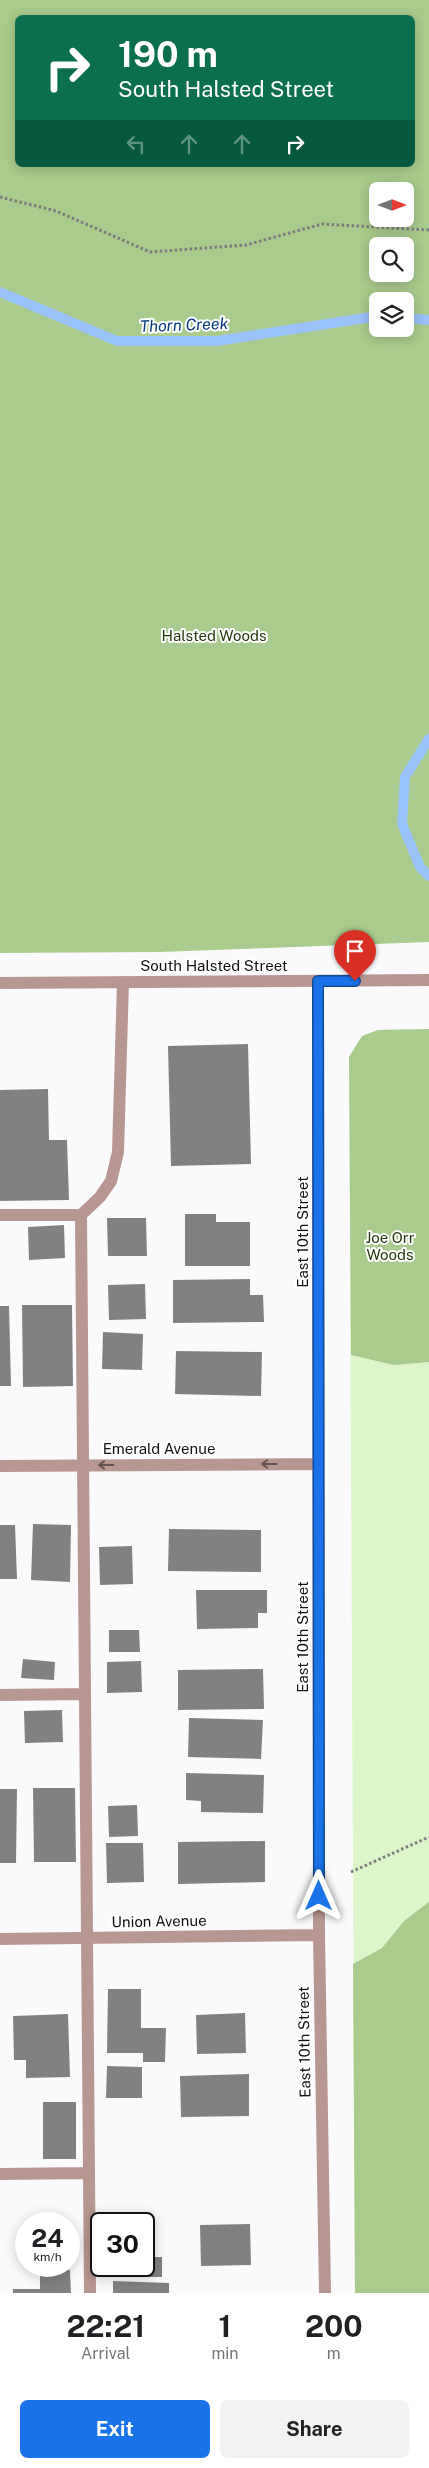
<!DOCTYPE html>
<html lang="en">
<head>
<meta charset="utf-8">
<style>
	:root { --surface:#fff; --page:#f2f2f2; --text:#202124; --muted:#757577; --accent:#1a73e8 }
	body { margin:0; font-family:"Public Sans",sans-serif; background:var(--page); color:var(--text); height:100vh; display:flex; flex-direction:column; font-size:19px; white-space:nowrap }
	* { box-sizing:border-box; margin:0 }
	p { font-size:16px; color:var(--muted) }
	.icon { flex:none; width:28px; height:28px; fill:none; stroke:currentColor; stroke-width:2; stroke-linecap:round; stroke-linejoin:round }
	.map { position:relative; height:2293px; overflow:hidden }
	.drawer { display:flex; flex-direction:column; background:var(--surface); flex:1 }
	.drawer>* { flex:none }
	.guide { position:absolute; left:15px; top:15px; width:400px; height:152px; border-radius:8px; box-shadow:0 2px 12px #0003; background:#0b6e4f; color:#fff; overflow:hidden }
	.needle { width:32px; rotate:90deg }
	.buttons { position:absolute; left:369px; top:182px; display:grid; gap:10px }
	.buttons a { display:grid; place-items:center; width:45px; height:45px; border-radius:8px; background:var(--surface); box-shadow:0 2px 12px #0003; font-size:25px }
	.speed { position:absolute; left:15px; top:2212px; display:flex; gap:10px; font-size:25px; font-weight:700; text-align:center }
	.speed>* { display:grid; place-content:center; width:65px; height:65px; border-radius:50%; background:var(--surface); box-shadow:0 2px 12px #0003; line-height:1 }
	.speed small { font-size:12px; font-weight:400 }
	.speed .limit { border:2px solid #111; border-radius:8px; background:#fff; color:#111 }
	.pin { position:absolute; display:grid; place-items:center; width:42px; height:42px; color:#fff; margin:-51px -21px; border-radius:50% 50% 50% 0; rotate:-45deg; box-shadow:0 0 5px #0007 }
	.pin .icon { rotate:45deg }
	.me { position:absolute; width:55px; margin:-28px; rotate:0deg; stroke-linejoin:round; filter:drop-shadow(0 0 4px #0008) }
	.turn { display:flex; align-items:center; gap:18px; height:105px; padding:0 20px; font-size:22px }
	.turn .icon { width:65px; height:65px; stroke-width:2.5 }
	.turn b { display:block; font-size:35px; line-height:42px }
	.lanes { display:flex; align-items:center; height:48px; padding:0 20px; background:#0003; justify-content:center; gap:25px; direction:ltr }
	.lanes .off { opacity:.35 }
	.eta { display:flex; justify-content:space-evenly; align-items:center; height:85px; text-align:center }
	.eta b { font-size:30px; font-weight:700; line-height:35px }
	.button { display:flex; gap:10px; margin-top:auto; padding:10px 20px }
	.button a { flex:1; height:58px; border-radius:8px; background:var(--accent); color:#fff; font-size:20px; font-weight:700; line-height:58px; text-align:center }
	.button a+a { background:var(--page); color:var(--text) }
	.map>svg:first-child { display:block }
</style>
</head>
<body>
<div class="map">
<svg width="429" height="2293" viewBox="0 0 429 2293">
	<rect width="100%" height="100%" fill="#fafafc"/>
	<path fill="#ddf6c9" d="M429,1029V2293H355L349,1057L362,1036L378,1030Z"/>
	<path fill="#a9cb8d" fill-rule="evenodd" d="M0,0H429V942L159,952L0,953ZM18,18H412V165H18ZM378,191H405V219H378ZM378,246H405V274H378ZM378,301H405V329H378Z
		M429,1029V1362L394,1365L351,1355L349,1057L362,1036L378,1030Z
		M429,1902V2293H355L353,1964L382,1948L404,1921Z"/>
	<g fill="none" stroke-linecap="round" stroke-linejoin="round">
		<path stroke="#99c1fa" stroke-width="10" d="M0,292L117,341H217L378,316
			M405,318L429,320
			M429,739L405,777L402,824L420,867L429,876"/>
	</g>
	<path fill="#828182" d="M248,1044L251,1164L171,1166L168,1046Z
		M48,1089L49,1140H67L69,1200L0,1201V1090Z
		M185,1214H216V1222H250V1266H185Z
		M107,1218H146L147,1256H108Z
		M64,1225L65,1258L29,1260L28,1227Z
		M250,1279V1295H263L264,1322L173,1323V1280Z
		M145,1284L146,1319L109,1320L108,1285Z
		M22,1305H72L73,1386L23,1387Z
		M0,1306H9L11,1386H0Z
		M103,1332L143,1334L142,1370L102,1369Z
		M176,1351L262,1352L261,1396L175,1394Z
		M33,1524L71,1525L70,1582L31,1580Z
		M0,1525H15L17,1579H0Z
		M169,1529L261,1530V1572L168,1571Z
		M132,1546L133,1584L100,1585L99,1547Z
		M196,1590H267V1613H258V1628L197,1629Z
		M109,1630H139L140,1652H109Z
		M23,1659L55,1662L54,1680L21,1678Z
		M141,1661L142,1692L107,1693V1662Z
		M263,1669L264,1709L178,1710V1670Z
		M62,1710L63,1742L25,1743L24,1711Z
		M189,1718L263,1720L261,1759L188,1757Z
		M186,1773L264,1775L263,1813L201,1812V1801L186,1800Z
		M33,1788H75L76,1862H34Z
		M0,1789H17L16,1863H0Z
		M137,1805L138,1836L109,1837L108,1806Z
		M265,1841V1882L178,1884V1842Z
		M106,1843H143L144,1882L107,1883Z
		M108,1989H141V2028H166L165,2062H143V2053H107Z
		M245,2013L246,2053L197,2054L196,2015Z
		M68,2014L70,2077L26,2078V2060H14L13,2016Z
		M107,2066L142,2067V2098H106Z
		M249,2074V2116L181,2117L180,2076Z
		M43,2102H76V2159H43Z
		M250,2224L251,2265L201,2266L200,2225Z
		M144,2257H162V2277H127V2266H144Z
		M70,2270L71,2293H13V2289H40V2271Z
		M113,2281L169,2283V2293H113Z"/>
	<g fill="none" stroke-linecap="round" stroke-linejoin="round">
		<path stroke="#7c7c7d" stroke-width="3" stroke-dasharray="2.5 2.5" stroke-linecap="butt" d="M0,197L56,211L150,252L246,245L322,224L429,230
			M351,1872L429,1837"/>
		<path stroke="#b89691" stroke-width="12" d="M0,1215H81
			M0,1695L85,1694
			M0,2174L89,2173
			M90,2293L81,1215L100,1197L111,1181L118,1152L123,982"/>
		<path stroke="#b89691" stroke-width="12" d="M318,981L319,1935L325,2293
			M0,1466L318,1464
			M0,1939L319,1935"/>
		<path stroke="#b89691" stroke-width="12" d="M0,983L429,980"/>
	</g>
	<defs><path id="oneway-shaft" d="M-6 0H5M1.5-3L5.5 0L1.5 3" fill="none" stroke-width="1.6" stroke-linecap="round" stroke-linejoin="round" transform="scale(1.25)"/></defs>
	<g stroke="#645451">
		<use href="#oneway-shaft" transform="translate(269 1464) rotate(180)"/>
		<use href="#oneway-shaft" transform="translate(106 1465) rotate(180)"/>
	</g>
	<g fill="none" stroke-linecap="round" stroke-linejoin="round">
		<defs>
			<path id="route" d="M319,1896L318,981H355"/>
		</defs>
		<use href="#route" stroke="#114b97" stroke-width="12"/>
		<use href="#route" stroke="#1a73e8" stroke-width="9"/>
	</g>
	<g text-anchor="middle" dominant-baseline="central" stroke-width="4" stroke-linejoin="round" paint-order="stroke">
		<g font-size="15" fill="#24390d" stroke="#fff">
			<text x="214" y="635">Halsted Woods</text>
			<text x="390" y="1237">Joe Orr<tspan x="390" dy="17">Woods</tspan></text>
		</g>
		<g font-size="15" fill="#111" stroke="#fff">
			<text x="214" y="965">South Halsted Street</text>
			<text transform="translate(302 1232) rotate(-90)">East 10th Street</text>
			<text x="159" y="1448">Emerald Avenue</text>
			<text transform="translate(302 1637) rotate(-90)">East 10th Street</text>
			<text transform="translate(159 1921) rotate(-1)">Union Avenue</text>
			<text transform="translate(304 2042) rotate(-91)">East 10th Street</text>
		</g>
		<g font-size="16" font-style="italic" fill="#063a7b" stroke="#fff">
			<text transform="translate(184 325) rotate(-2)">Thorn Creek</text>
		</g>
	</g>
</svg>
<div class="buttons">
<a><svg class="needle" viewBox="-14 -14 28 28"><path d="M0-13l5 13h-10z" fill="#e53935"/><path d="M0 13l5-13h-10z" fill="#757577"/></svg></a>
<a><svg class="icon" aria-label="search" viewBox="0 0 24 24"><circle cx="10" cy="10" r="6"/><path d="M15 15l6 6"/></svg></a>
<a><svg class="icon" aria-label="layers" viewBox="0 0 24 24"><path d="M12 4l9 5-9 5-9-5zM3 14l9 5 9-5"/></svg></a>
</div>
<div class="speed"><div>24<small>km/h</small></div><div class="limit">30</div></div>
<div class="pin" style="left:355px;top:981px;background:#d93025"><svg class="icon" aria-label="arrive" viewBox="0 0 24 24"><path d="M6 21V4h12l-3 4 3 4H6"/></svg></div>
<svg class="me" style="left:319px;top:1896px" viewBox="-20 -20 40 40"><path d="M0-17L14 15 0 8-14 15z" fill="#1a73e8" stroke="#fff" stroke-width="4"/></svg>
<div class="guide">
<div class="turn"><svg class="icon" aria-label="right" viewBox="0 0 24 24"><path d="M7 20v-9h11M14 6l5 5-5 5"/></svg><div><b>190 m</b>South Halsted Street</div></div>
<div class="lanes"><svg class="icon off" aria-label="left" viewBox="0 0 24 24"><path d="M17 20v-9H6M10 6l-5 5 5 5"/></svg><svg class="icon off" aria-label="ahead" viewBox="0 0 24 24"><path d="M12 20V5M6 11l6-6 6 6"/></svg><svg class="icon off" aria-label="ahead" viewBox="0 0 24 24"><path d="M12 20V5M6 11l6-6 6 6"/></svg><svg class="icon" aria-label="right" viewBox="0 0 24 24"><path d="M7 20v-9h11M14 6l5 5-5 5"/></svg></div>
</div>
</div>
<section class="drawer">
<div class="eta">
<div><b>22:21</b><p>Arrival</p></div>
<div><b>1</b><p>min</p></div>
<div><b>200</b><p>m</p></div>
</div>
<div class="button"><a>Exit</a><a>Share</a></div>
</section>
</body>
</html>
